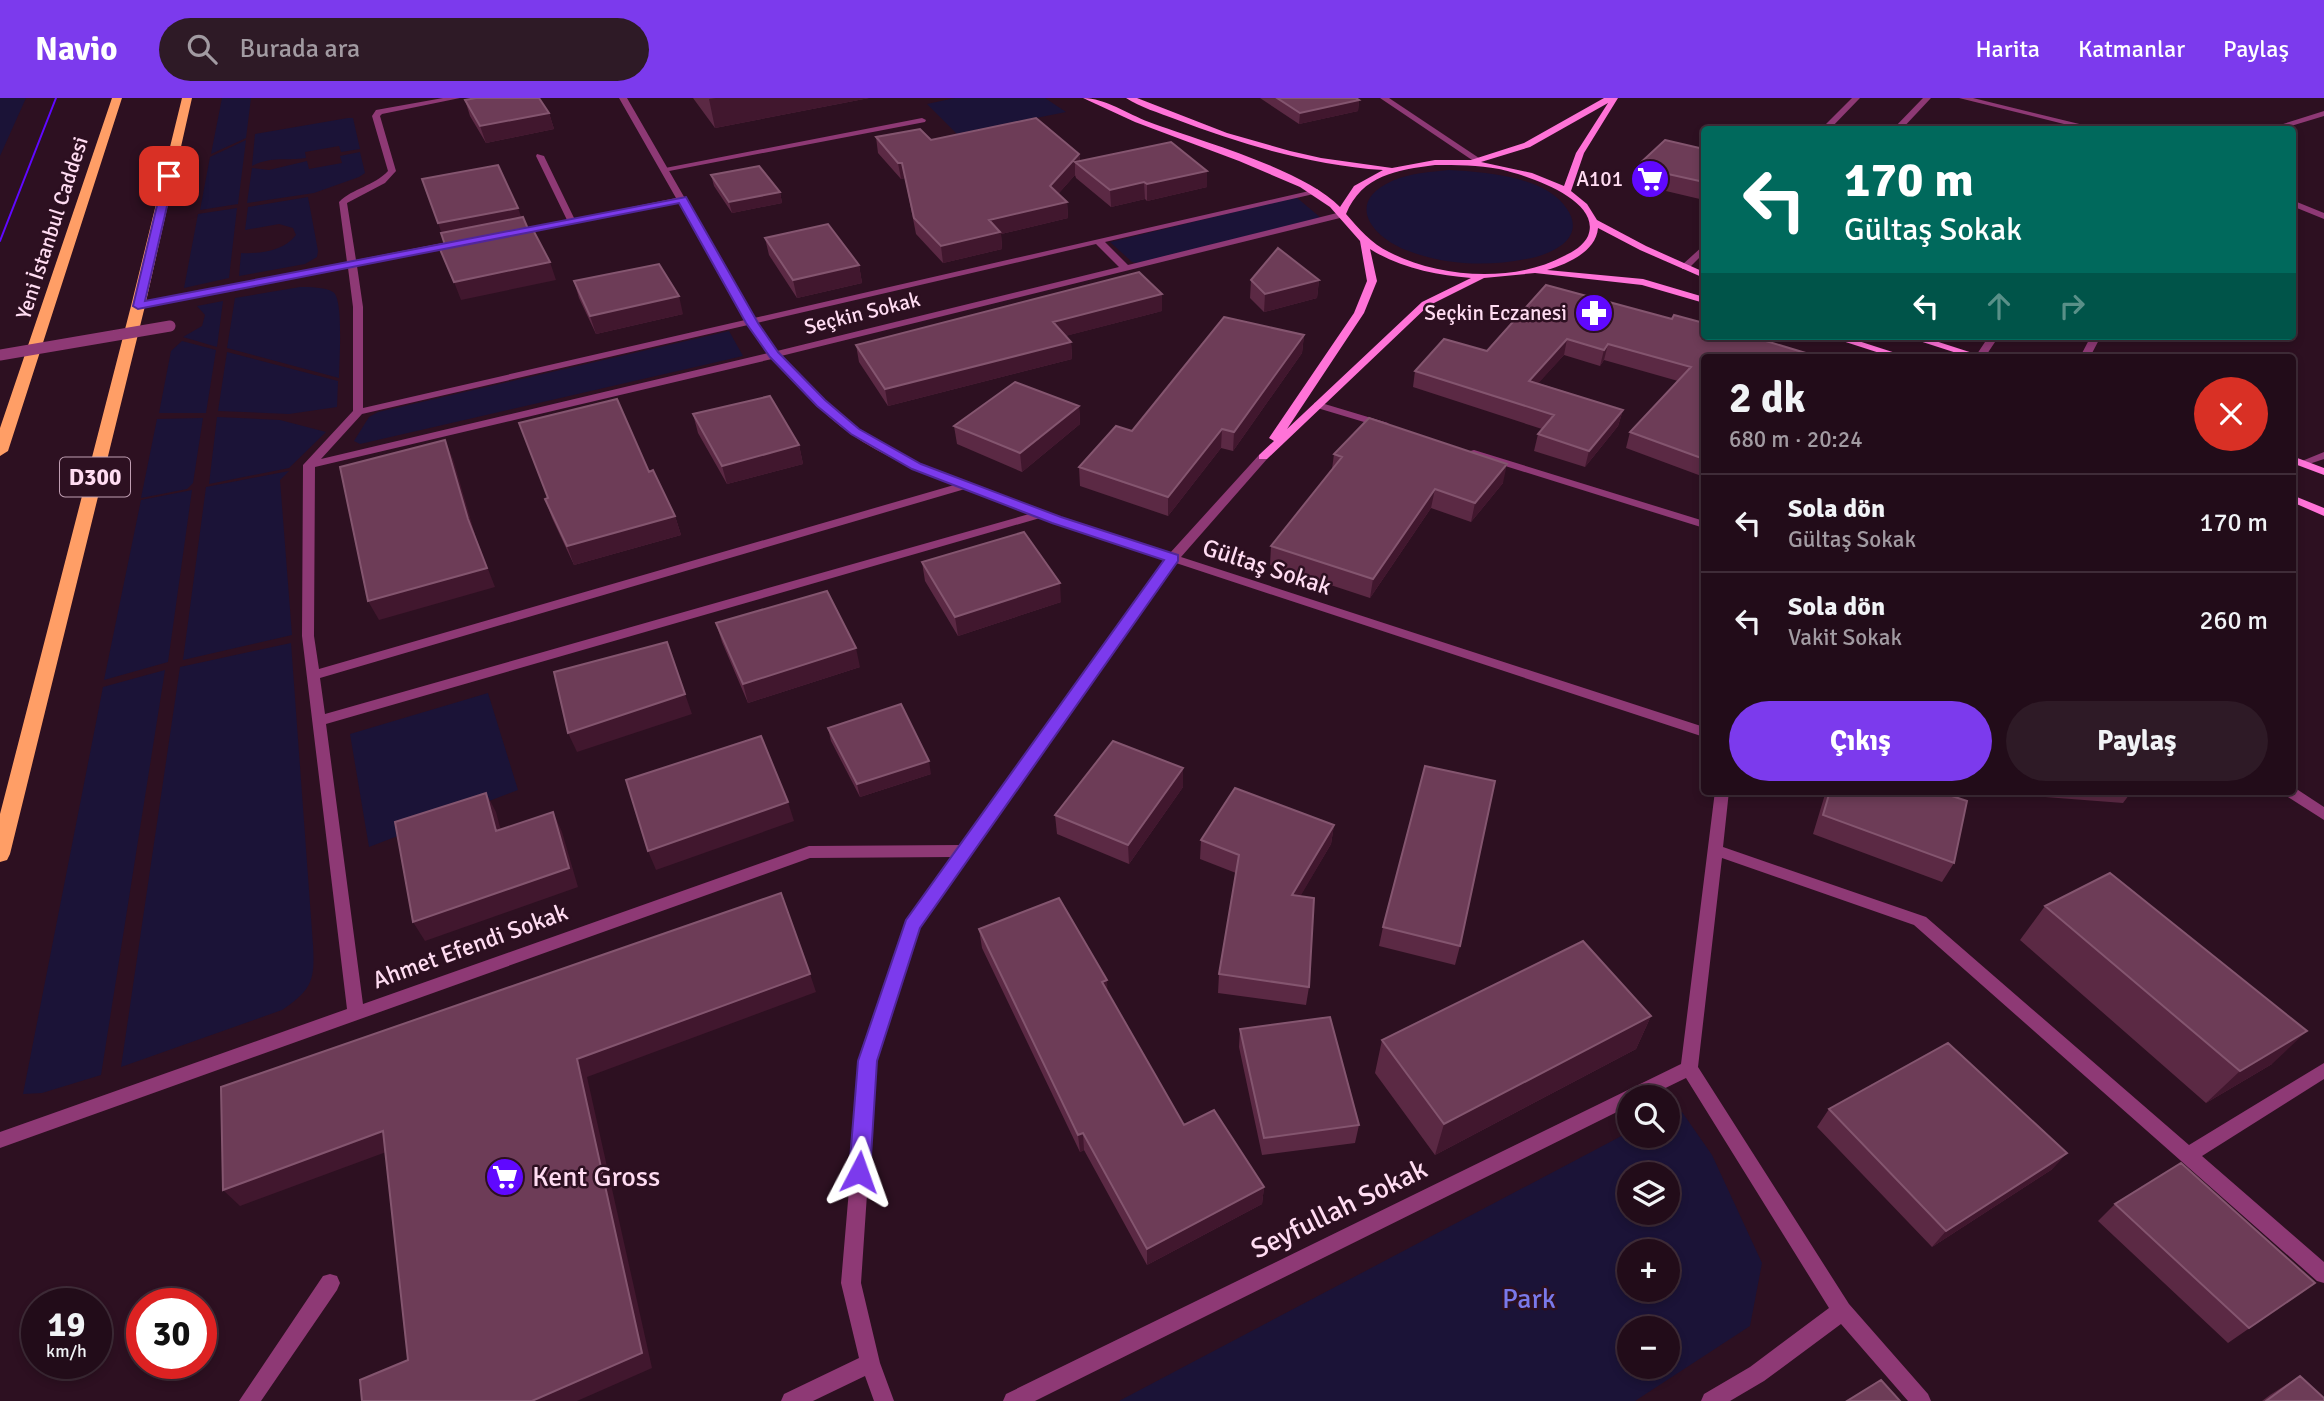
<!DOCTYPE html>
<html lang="tr">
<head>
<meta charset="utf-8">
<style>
	:root { --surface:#220c19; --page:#2e1a26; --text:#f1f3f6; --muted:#a29ba2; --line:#3f2c38; --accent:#7c3aed }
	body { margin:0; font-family:Signika,sans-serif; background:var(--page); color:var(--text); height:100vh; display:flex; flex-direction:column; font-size:26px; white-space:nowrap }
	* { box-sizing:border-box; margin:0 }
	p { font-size:23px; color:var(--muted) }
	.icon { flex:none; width:38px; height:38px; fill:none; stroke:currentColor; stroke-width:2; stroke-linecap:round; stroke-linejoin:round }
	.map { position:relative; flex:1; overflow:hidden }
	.sheet { position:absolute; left:1701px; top:256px; width:595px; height:441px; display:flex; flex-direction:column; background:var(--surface); border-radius:7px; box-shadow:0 4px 10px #0003,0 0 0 2px var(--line) }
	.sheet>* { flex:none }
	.hud { position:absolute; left:1701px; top:28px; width:595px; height:214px; border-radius:7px; box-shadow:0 4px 10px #0003,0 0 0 2px var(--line); background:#00695c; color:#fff; overflow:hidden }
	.controls { position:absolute; left:1617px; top:987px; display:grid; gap:14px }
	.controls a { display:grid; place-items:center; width:63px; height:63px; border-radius:50%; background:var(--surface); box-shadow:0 4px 10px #0003,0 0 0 2px var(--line); font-size:35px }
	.speed { position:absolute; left:21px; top:1190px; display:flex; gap:14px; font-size:35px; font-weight:700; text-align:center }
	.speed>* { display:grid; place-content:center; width:91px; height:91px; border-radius:50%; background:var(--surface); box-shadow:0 4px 10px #0003,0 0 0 2px var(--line); line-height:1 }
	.speed small { font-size:18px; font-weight:400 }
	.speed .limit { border:10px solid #d22; background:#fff; color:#111 }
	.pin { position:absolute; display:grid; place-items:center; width:60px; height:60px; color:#fff; margin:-30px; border-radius:14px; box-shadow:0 4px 10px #0006 }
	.me { position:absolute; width:77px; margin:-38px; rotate:4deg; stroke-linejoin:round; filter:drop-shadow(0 0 5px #0008) }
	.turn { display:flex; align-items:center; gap:24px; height:147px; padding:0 28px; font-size:32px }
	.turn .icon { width:91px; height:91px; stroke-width:2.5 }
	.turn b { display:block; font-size:49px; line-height:60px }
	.lanes { display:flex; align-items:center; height:66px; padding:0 28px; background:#0003; justify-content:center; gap:35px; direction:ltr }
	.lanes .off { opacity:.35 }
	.round { display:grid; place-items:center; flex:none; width:74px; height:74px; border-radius:37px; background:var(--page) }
	.summary { display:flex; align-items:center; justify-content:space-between; height:119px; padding:0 28px }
	h1 { font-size:42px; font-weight:700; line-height:52px }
	.cta { display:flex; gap:14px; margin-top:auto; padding:14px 28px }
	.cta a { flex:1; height:80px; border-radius:42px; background:var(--accent); color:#fff; font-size:28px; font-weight:700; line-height:80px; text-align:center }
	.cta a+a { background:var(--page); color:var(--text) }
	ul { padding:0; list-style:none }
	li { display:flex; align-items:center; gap:21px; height:98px; padding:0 28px; border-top:2px solid var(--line) }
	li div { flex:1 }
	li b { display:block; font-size:26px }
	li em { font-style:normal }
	header { display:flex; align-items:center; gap:42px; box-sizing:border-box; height:98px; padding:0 35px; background:var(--accent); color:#fff }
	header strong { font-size:33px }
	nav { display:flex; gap:38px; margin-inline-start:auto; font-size:24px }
	.search { width:490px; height:63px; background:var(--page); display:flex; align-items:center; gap:18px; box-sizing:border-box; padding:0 24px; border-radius:38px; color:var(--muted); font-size:26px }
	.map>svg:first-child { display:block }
</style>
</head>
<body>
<header>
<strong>Navio</strong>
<div class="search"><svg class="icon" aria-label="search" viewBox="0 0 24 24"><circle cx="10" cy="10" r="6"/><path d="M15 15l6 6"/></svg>Burada ara</div>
<nav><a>Harita</a><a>Katmanlar</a><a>Paylaş</a></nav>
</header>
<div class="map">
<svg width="2324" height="1303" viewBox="0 0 2324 1303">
	<rect width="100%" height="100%" fill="#2d1021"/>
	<path fill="#1b1337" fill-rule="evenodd" d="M0,0H26L0,58Z
		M222,0H251L246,40L211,56Z
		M955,0H1045L1066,14L957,36L927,6Z
		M348,20H353L360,51L341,54L339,48L305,54L306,60C286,63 271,58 252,68L255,36Z
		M246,42L238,106L200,112L210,59Z
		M360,54L365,75L359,79L314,95L247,105L252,70L269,72L307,63L309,71L342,65L340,58Z
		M1449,72C1484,74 1546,78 1567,111C1572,118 1575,127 1571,136C1565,150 1541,159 1526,161C1486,169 1444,167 1406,152C1371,138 1345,104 1392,83C1410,75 1430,74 1449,72Z
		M308,99L318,153L317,159L305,166L239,178L241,155C260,156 284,153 296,137L293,130L279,126L245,132L248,109Z
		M1296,99L1321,120L1137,165L1132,164L1110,144Z
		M237,110L229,180L184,190L198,116Z
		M300,189C309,189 325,189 333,194C344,200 339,266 339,280L227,250L235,200Z
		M223,203L217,249L183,239L202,228L205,217L197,208Z
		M729,233L743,258L360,346L354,343L369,319L378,314Z
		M182,243L216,252L206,315H159L171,253Z
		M227,254L338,283L337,309L289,316L218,313Z
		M217,319L280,322L326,334L289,370L209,386Z
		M203,320L193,385L187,391L141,400L157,321Z
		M289,373L280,382L292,537L183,562L206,389Z
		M192,392L168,564L104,582L141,402Z
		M291,545L313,847C315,882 312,892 282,912L121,969L180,569Z
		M165,572L101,977L42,995L23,996L103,589Z
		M488,595L518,692L369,749L350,636Z
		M1682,1014L1712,1057L1762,1165L1750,1228L1635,1303H1119L1629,1034V1038H1668V1019ZM1629,1076H1668V1115H1629ZM1629,1153H1668V1192H1629ZM1629,1230H1668V1269H1629Z"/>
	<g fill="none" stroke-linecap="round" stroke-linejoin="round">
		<path fill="#8e3975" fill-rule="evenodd" d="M922,20L926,22L925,24L664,74L660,71Z
			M537,56L544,58L575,122L574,124L567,122L536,58Z
			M330,1176L337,1178L340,1185L337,1192L261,1303H239L323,1178Z"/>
		<path fill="#8e3975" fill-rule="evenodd" d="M443,0H460L382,16L380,18L396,73L385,85L347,105L356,162L463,141L468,144L357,168L363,209V310L745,222L678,104L514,137L509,134L676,100L619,0H627L754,220L1318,91V95L1105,144L1128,167L1341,114L1344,115V119L781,258L825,303L859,332L920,366L1060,419L1170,455L1259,357H1267V361L1181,459L1704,629V639L1176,465L919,830L876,963L861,1185L880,1265L894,1303H874L865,1278L813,1303H781L784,1296L859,1260L841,1185L860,963L904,828L953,759L810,760L0,1050V1034L347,911L302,538L303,367L353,313V209L348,170L138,211L133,208L138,205L347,164L339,104C353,90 374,88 388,73L372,18L376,12ZM1096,146L1119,169L777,253L757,225ZM748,227L768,255L321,361L362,316ZM772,261C797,286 821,316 851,336C882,358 919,373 954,387L319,571L314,538L315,369ZM965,391L1029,416L325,616L320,580ZM1040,420L1165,462L961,747L809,748L363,906L326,626Z
			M1380,0H1389L1482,62L1475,64Z
			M1852,0H1860L1829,32H1820Z
			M1923,0H1931L1901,32H1892Z
			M1959,0H1973L2104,32H2088Z
			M2324,13V18L2278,32H2264Z
			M2292,102L2324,115V121L2292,108Z
			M1704,147V155L1688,171H1682V167Z
			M1989,238H1999L1985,259H1975Z
			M2091,238H2101L2090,259H2080Z
			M1318,304L1388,325L1389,327L1384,330L1314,309V305Z
			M1474,352L1704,423V430L1470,357V353Z
			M2324,354V361L2303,368L2297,365Z
			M2292,688L2324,709V722L2285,697L2283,693H2292Z
			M1715,693H1729L1723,749L1926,819L2189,1047L2324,965V981L2202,1058L2324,1164V1185L2317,1183L1914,827L1722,760L1698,969L1849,1206L1928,1296L1931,1303H1908L1841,1226L1764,1283L1730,1303H1701L1704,1296L1750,1269L1829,1210L1686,980L1647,999H1629V1008L1035,1303H1003L1006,1296L1681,966Z"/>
		<path fill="#ff73d8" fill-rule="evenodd" d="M1083,0C1105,0 1128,16 1149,24C1200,43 1303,71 1340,109L1354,88L1383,72C1311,67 1243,47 1175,21C1159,15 1140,9 1126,0H1137L1227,35L1290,53L1321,60L1392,70L1435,62H1471L1524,45L1604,0H1618L1584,55L1571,93L1587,106L1597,122L1646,148L1704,174V180L1640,152L1598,130C1596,154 1567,166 1547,172L1643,181L1704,199V205L1642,187L1535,175L1484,180L1428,208L1267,361H1259V357L1274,343L1269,340L1354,215L1367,183L1360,143L1330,109L1300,89L1239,63L1135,24ZM1608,5L1576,55L1564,88L1532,75L1481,64L1530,49ZM1435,67C1457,67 1478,67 1499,71C1523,76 1603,101 1588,138C1584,147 1573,154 1564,158C1514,185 1439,180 1389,154C1371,145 1359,131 1346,116C1362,77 1397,72 1435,67ZM1370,151C1400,170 1436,177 1471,180L1422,204L1287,331L1364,215L1377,183Z
			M1827,238H1843L1908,259H1892Z
			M1904,238H1920L1985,259H1969Z
			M2292,358L2324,370V377L2292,365Z
			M2292,397L2324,410V418L2292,404Z"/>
		<path fill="#ff9e66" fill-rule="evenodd" d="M112,0H122L8,353L0,358V330Z
			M182,0H192L145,208L10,756L7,762L0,764V716L131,208Z"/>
		<path stroke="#6008ff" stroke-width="2" d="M0,143L56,0"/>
		<path stroke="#8e3975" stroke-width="11" d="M0,257L170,228"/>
	</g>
	<path fill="#5b2944" d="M693,0H869L715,30Z
		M1260,0H1356L1359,2L1358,13L1299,26Z
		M465,2L549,15L554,31L486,45L470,18Z
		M876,39L931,42L1079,56L1080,63L1207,89L1147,103L1145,101L1111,109L1076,80L1075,77L1058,96L1067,104L1068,120L1001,136L1002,151L943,165L916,136L905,80L901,81L878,55Z
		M1704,51V102L1632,85L1636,69Z
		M711,77L780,94L782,105L732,115L714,88Z
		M765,140L859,167L862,185L797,200L769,157Z
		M1251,182H1319L1317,200L1264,214L1250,200Z
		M574,183L683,216L596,236L579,200Z
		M1546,187L1704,259V379L1626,350L1630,334L1678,283L1604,262L1600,268L1564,257L1538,285L1623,312L1618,328L1585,369L1534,353L1538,336L1542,331L1413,289L1415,273L1487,253Z
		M1162,213L1065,238L1071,244L1072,261L888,308L859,264L856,247Z
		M1304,237L1302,255L1233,353L1221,350L1168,418L1080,388L1079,369L1132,333Z
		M1079,308L1080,326L1022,374L957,346L954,328Z
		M693,316L799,347L803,366L727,386L698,335Z
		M1334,356L1503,385L1471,424L1431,410L1370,500L1270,467L1271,448L1332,371Z
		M649,374L675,418L681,437L574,467L552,420L545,401Z
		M922,464L1061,504L958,538L925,483Z
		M716,525L860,569L748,605L722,544Z
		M828,630L931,676L860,699L831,643Z
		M1183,689L1129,766L1057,736L1055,717Z
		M1826,693H1937L1954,765L1942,784L1813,736Z
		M1980,693H2132L2123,705L1981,694Z
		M1334,727L1331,746L1300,798L1309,889L1306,907L1218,895L1219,876L1236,775L1200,761L1201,742Z
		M2045,808L2272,966L2206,1005L2020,842Z
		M1383,829L1460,848L1455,867L1379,848Z
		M979,831L1107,893L1184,1027L1264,1089L1262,1106L1147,1167L1084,1052L1080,1054L982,850Z
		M1651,918L1636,951L1435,1057L1375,975L1382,942Z
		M1240,931L1359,1027L1355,1045L1262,1057L1239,949Z
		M1829,1011L2067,1055L2051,1072L1932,1149L1817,1029Z
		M2115,1106L2315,1185L2228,1245L2098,1123Z
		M2300,1278L2324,1303H2262L2270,1297Z"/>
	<path fill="#41172e" d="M716,0H869L715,30L709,1Z
		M1359,2L1358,13L1299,26L1300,15Z
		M549,15L554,31L486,45L480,28Z
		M1079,56L1080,68L1075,64V77L1051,104L1050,88Z
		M898,65H902L905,80L901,81Z
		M1207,73V89L1147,103V86Z
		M1144,84L1145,101L1111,109L1110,92Z
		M780,94L782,105L732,115L729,104Z
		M1067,104L1068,120L1001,136L1002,151L943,165L941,148L989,122Z
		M518,110L524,127L444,142L438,125Z
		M550,164L556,182L461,202L454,184Z
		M859,167L862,185L797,200L793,182Z
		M1319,182L1317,200L1264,214L1265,196Z
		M1162,196V213L1054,241L1053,224Z
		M679,198L683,216L596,236L590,218Z
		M1304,237L1302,255L1233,353L1234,334Z
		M1567,241L1564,257L1526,299L1529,283Z
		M1071,244L1072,261L888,308L885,291Z
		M1608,246L1604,262L1600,268L1604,252Z
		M1079,308L1080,326L1022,374L1020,355Z
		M1623,312L1618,328L1585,369L1589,353Z
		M1222,331L1221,350L1168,418V399Z
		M445,342L453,361L476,440L495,489L379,522L368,503L468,421Z
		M799,347L803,366L727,386L722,368Z
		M1507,366L1503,385L1471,424L1475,405Z
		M1435,391L1431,410L1370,500L1373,481Z
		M675,418L681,437L574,467L567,448Z
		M1060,485L1061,504L958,538L955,519Z
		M856,550L860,569L748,605L743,586Z
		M685,596L692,616L577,654L568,635Z
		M929,663L931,676L860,699L857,686Z
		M1183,670V689L1129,766L1128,747Z
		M486,695L496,714L506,752L496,733Z
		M788,704L794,723L656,772L648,753Z
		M553,714L562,734L578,789L425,843L413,824Z
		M1334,727L1331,746L1290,816L1292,797Z
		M810,876L816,894L587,979L652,1270L577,1303H532L577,961Z
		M1107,882L1108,900L1102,884Z
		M1651,918L1636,951L1435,1057L1444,1026Z
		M2307,933L2272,966L2206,1005L2240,973Z
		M383,1033L397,1050L240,1108L223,1092Z
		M1083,1035L1084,1052L1080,1054L1078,1037Z
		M2067,1055L2051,1072L1932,1149L1946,1133Z
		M1264,1089L1262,1106L1147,1167V1151Z"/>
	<path fill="#6d3c57" stroke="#84556f" stroke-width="2" d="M476,0H539L549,15L480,28L465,2Z
		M1277,0H1356L1359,2L1300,15Z
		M1036,20L1079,56L1050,88L1067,104L989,122L1000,134L941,148L914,120L902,65H898L876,39L920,31L931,42Z
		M1665,42L1704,51V84L1636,69Z
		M1171,44L1207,73L1147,86L1144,84L1110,92L1075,64Z
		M498,67L518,110L438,125L422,81Z
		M759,68L780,94L729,104L711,77Z
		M523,119L528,131L532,130L550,164L454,184L439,149L445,147L441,135Z
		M828,126L859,167L793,182L765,140Z
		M1278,150L1319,182L1265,196L1251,182Z
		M659,166L679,198L590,218L574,183Z
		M1139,174L1162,196L1053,224L1071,244L885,291L856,247Z
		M1546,187L1672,221L1674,217L1704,225V238H1758L1767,240L1766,243L1819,259H1704V361L1630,334L1691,269L1608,246L1604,252L1567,241L1529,283L1623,312L1589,353L1538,336L1554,317L1415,273L1444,241L1487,253Z
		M1224,219L1304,237L1234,334L1222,331L1168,399L1079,369L1116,328L1132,333Z
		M1015,284L1079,308L1020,355L954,328Z
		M770,298L799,347L722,368L693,316Z
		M617,301L649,374L653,372L675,418L567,448L545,401L548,400L519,325Z
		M1369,320L1507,366L1475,405L1435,391L1373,481L1271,448L1342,359L1334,356Z
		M445,342L468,421L487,470L368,503L340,369Z
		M1024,434L1060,485L955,519L922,464Z
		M827,493L856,550L743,586L716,525Z
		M667,544L685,596L568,635L554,574Z
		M901,606L929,663L857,686L828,630Z
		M761,638L788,704L648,753L626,682Z
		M1113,643L1183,670L1128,747L1055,717Z
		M1425,668L1495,683L1460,848L1383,829Z
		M1235,690L1334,727L1292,797L1314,800L1309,889L1219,876L1239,757L1201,742Z
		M1830,693H1937L1967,703L1954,765L1823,717Z
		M486,695L496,733L553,714L569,770L413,824L395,724Z
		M2110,775L2307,933L2240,973L2045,808Z
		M781,795L810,876L577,961L642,1255L532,1303H362L360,1282L408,1262L383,1033L223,1092L221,989Z
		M1059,800L1107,882L1102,884L1184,1027L1214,1012L1264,1089L1147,1151L1083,1035L1078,1037L979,831Z
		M1583,843L1651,918L1444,1026L1382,942Z
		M1330,919L1359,1027L1264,1040L1240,931Z
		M1948,945L2067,1055L1946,1133L1829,1011Z
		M2181,1065L2315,1185L2249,1230L2115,1106Z
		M2300,1278L2324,1300V1303H2266Z
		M1881,1282L1900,1303H1847Z"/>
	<path fill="#7c3aed" stroke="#51269a" stroke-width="2" d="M169,75L174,78L145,203L686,99L758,225L778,254L825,302L859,331L921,366L1061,419L1178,457V463L920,830L877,963L870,1074L867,1081L859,1084L852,1081L849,1074L858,963L906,822L1164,462L1052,425L912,371L851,336L817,308L770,259L746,225L679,105L138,211L133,208L164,78Z"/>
	<defs>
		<symbol id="supermarket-disc" viewBox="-11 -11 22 22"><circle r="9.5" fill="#6008ff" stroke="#2d1021"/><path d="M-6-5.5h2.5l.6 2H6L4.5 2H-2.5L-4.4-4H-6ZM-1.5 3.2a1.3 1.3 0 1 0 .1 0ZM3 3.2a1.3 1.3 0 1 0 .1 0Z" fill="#fff"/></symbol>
		<symbol id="pharmacy-disc" viewBox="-11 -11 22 22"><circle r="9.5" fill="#6008ff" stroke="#2d1021"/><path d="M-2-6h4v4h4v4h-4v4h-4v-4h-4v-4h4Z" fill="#fff"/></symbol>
	</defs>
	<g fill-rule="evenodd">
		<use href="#supermarket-disc" x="1628" y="59" width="44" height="44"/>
		<use href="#pharmacy-disc" x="1572" y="193" width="44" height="44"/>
		<use href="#supermarket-disc" x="483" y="1057" width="44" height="44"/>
	</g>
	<g text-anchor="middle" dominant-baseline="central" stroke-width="5" stroke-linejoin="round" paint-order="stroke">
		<g font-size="21" fill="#ffdcf2" stroke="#2d1021" text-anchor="end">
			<text x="1623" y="81">A101</text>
			<text x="1567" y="215">Seçkin Eczanesi</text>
		</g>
		<g font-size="21" fill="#ffdcf2" stroke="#2d1021">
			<text transform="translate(52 130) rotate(-72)">Yeni İstanbul Caddesi</text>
			<text transform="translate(862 215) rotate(-14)">Seçkin Sokak</text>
		</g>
		<rect fill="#2d1021" stroke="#c09fb3" stroke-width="2" x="60" y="359.5" width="70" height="39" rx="5"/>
		<g font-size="23" font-weight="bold" fill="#ffdcf2">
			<text x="95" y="379">D300</text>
		</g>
		<g font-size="24" fill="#ffdcf2" stroke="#2d1021">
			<text transform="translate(1267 469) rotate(18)">Gültaş Sokak</text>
			<text transform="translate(470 848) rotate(-20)">Ahmet Efendi Sokak</text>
		</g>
		<g font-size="28" fill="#ffdcf2" stroke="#2d1021" text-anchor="start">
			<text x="532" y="1079">Kent Gross</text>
		</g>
		<g font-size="28" fill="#ffdcf2" stroke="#2d1021">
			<text transform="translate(1339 1111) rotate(-26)">Seyfullah Sokak</text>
		</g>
		<g font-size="28" fill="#7a79ea" stroke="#2d1021">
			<text x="1529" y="1201">Park</text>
		</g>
	</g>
</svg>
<div class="controls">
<a><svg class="icon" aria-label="search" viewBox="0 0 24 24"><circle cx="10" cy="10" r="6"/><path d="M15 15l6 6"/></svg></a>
<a><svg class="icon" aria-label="layers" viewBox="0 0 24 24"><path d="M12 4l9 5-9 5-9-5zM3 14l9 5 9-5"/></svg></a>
<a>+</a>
<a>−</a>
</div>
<div class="speed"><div>19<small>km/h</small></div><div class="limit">30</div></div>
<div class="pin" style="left:169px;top:78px;background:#d93025"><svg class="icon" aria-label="arrive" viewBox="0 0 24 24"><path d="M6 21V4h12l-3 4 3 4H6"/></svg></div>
<svg class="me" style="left:859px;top:1074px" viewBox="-20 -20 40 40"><path d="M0-17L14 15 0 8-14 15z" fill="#7c3aed" stroke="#fff" stroke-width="4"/></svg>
<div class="hud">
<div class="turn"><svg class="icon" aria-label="left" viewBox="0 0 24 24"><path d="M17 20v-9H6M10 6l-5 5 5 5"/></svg><div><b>170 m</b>Gültaş Sokak</div></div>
<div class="lanes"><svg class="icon" aria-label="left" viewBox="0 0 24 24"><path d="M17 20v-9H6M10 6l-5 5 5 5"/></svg><svg class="icon off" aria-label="ahead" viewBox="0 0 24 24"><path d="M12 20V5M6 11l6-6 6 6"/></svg><svg class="icon off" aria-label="right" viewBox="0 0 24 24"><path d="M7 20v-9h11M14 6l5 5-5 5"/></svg></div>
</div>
<section class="sheet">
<div class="summary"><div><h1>2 dk</h1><p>680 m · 20:24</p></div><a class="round" style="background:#d93025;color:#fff"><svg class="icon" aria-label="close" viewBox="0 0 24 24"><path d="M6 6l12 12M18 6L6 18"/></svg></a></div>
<ul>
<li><svg class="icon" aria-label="left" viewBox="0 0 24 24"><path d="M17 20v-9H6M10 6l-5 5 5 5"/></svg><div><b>Sola dön</b><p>Gültaş Sokak</p></div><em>170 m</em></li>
<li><svg class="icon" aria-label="left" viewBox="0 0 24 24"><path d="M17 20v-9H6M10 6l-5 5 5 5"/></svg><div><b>Sola dön</b><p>Vakit Sokak</p></div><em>260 m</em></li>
</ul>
<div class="cta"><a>Çıkış</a><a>Paylaş</a></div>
</section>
</div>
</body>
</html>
